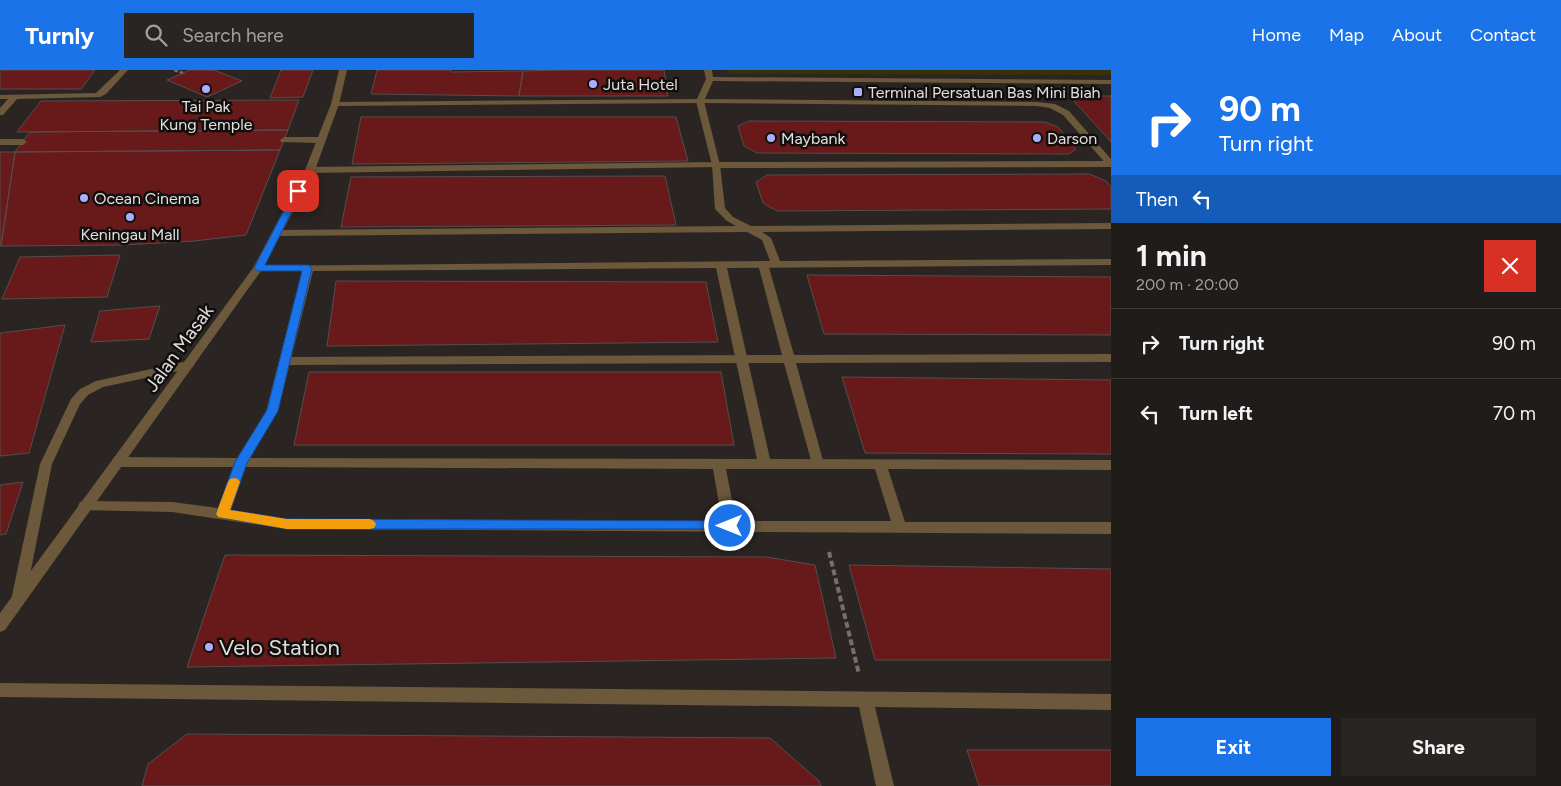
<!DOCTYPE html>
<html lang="en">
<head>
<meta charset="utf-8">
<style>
	:root { --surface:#201c1a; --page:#282523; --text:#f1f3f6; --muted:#a2a1a2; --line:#3d3a39; --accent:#1a73e8 }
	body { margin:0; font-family:Figtree,sans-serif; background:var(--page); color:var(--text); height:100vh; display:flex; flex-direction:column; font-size:19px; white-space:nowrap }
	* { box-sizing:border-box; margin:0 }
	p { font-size:16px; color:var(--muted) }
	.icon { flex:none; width:28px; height:28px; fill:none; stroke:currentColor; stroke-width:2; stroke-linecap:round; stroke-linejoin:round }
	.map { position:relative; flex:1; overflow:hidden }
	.details { display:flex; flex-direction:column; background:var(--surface); width:450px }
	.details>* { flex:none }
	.hud { background:#1a73e8; color:#fff; overflow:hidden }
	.pin { position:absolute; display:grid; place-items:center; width:42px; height:42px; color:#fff; margin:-21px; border-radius:10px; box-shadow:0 2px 8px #0006 }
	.me { position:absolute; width:55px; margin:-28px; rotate:270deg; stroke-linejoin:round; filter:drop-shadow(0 0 4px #0008) }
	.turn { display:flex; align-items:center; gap:18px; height:105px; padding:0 25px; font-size:22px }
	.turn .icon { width:65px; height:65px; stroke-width:2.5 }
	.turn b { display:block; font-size:35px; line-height:42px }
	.then { display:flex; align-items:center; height:48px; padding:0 25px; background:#0003; gap:10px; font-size:19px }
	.round { display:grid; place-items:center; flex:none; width:52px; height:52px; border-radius:0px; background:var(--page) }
	.headline { display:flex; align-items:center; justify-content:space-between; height:85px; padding:0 25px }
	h1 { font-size:30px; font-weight:700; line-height:38px }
	.cta { display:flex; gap:10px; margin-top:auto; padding:10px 25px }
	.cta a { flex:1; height:58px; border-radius:0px; background:var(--accent); color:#fff; font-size:20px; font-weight:700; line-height:58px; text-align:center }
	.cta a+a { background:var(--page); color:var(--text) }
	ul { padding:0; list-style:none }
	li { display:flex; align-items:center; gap:15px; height:70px; padding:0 25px; border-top:1px solid var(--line) }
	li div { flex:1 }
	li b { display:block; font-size:19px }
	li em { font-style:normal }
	header { display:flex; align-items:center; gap:30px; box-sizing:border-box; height:70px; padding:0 25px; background:var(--accent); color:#fff }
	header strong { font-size:24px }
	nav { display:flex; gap:28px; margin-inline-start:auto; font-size:18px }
	.search { width:350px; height:45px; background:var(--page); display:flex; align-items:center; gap:12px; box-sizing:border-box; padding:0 18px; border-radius:0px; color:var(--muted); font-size:19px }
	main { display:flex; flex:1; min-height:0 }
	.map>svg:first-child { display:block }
</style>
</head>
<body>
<header>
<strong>Turnly</strong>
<div class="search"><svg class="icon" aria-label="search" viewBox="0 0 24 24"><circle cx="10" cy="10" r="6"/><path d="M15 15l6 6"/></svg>Search here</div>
<nav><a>Home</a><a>Map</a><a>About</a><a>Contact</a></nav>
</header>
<main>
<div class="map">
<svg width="1111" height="716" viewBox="0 0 1111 716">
	<rect width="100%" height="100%" fill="#2a2523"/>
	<path fill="#363207" d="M726,0H1111V5L727,4Z"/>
	<path fill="#681919" stroke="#544e4d" d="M0,0H95L81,19H0Z
		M190,0H214L242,11L207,27L167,10Z
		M281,0H313L303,27L270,28Z
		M377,0H451V2L523,1L519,26L371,24Z
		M564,0H664L668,26H519L523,1Z
		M1079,26H1111V72L1074,31Z
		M299,30L288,60L17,62L41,31Z
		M361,47H676L688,91L352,94Z
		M749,51L1045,52L1058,57L1076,79L1069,84L757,83L744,76L738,56Z
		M288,60L280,80L15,82L30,62Z
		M280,80L246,165L194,171L123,175L1,176L15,82Z
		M0,82H15L1,176H0Z
		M1090,104L1106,111L1111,117V139L777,141L763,133L756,112L767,105Z
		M665,106L676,155L341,157L351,107Z
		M120,185L107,227L2,229L20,187Z
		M807,205L1111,207V265L824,264Z
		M336,211L706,212L718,272L327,276Z
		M160,236L149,269L91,272L100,241Z
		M65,255L29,383L0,386V263Z
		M309,302H721L734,375H294Z
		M842,307L1111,310V384L865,383Z
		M23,412L6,464L0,465V415Z
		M225,485L766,487L815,495L836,588L187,597Z
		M849,495L1111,499V590H875Z
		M187,664L770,668L819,711L821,716H142L148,694Z
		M967,680H1111V716H979Z"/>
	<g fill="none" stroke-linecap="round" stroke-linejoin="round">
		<path stroke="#736f6d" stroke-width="2.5" stroke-dasharray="4 2" stroke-linecap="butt" d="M174,0L183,3"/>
		<path stroke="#736f6d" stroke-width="4" stroke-dasharray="6 3" stroke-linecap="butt" d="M829,482L859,604"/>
		<path fill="#6c583b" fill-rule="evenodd" d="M700,29L1037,32L1055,34L1069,41L1111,89V97L1108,96L1063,45L1050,38L1037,36L700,33L335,36L331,34L335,32Z
			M284,67H320L324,70L320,73L281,72L280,70Z
			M0,69H23L27,72L23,75H0Z
			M716,92L719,93V97L310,103L305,100L310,97Z
			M188,291L192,292L194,295L192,298L103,317L88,325L80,334L52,394L25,530L23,534L18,536L13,534L11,530L40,394L71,329L80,319L96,311Z"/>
		<path fill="#6c583b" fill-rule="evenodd" d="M1111,91V97L716,98L712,95L716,92Z
			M763,191L768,194L794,285L1111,284V292L796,293L824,394L823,397H813L812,394L784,293L285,295L279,291L285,287L782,285L758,194Z
			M0,613L1111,624V640L875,637L894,716H876L859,637L0,627Z"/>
		<path fill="#6c583b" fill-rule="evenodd" d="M120,0H128L106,24L100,27L17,29L3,45H0V38L8,29H0V25L96,23Z
			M704,0H712L713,7L1111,10V14L713,11L704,31L720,95L725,138L733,147L751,156L1111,153V159L762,162L771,168L780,191L1111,189V195L727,198L770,389L1111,390V400L888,399L905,452H1111V464L287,459L172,442L80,440L78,436L80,432L85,431L172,432L218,438L233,397H118L113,395L112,392L113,389L118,387L237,388L266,341L302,201H258L254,200L253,198L254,196L770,191L762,170L747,162L277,166L272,163L277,160L736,156L727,151L715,139L712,95L696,31L706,9ZM716,198L757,389L250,388L278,341L313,201ZM246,397L713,399L722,451L287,449L231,440ZM726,399H875L891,451H736Z"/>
		<path fill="#6c583b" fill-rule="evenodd" d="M339,0H347L339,34L315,100L263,198L5,560L0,562V543L253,198L305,100L331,34Z"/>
	</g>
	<path fill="#1a73e8" stroke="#114b97" d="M298,118L302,121L265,195H308L312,198L278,341L247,393L230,440L287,449L730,451L734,452L736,456L734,459H287L218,447L216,444L235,392L267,340L302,201H258L254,198L294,121Z"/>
	<path fill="#f59e0b" d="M234,408L238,409L240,412L230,440L287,449H370L374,451L376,454L374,458L370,459H287L218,447L216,444L228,412L230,409Z"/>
	<g fill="#abaffb" stroke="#110f0e" stroke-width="2">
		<circle cx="593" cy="14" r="5"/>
		<circle cx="206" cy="19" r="5"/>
		<rect x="853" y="17" width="10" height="10" rx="2.5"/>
		<circle cx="771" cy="68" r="5"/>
		<circle cx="1037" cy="68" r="5"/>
		<circle cx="84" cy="128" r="5"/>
		<circle cx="130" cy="147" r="5"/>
		<circle cx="209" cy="577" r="5"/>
	</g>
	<g text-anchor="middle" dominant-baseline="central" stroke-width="5" stroke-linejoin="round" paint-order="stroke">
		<g font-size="16" fill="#e2dfdd" stroke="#110f0e" text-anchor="start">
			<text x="603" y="14">Juta Hotel</text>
			<text x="868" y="22">Terminal Persatuan Bas Mini Biah</text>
			<text x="206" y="36" text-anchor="middle">Tai Pak<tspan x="206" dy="18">Kung Temple</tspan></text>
			<text x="781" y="68">Maybank</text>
			<text x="1047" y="68">Darson</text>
			<text x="94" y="128">Ocean Cinema</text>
			<text x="130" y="164" text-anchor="middle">Keningau Mall</text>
		</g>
		<g font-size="19" fill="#e2dfdd" stroke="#110f0e">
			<text transform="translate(179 278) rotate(-54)">Jalan Masak</text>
		</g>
		<g font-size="22" fill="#e2dfdd" stroke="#110f0e" text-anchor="start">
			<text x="219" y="577">Velo Station</text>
		</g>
	</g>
</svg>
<div class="pin" style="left:298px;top:121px;background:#d93025"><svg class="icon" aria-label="arrive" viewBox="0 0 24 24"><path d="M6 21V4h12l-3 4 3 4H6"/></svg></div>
<svg class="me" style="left:730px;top:456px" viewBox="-20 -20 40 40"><circle r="17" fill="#1a73e8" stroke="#fff" stroke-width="3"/><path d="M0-11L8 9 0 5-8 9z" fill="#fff"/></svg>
</div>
<section class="details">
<div class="hud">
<div class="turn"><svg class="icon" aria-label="right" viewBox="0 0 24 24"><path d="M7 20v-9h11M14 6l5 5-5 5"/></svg><div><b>90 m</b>Turn right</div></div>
<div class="then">Then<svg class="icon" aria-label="left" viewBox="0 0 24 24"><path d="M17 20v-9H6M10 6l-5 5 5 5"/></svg></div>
</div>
<div class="headline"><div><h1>1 min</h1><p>200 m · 20:00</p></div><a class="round" style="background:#d93025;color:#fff"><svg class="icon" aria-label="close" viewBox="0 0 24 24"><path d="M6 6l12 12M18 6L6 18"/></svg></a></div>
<ul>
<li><svg class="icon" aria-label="right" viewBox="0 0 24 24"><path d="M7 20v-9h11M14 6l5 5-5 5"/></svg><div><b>Turn right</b></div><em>90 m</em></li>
<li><svg class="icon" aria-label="left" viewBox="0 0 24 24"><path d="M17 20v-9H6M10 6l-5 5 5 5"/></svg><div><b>Turn left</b></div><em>70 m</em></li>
</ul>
<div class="cta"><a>Exit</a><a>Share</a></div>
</section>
</main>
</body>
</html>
